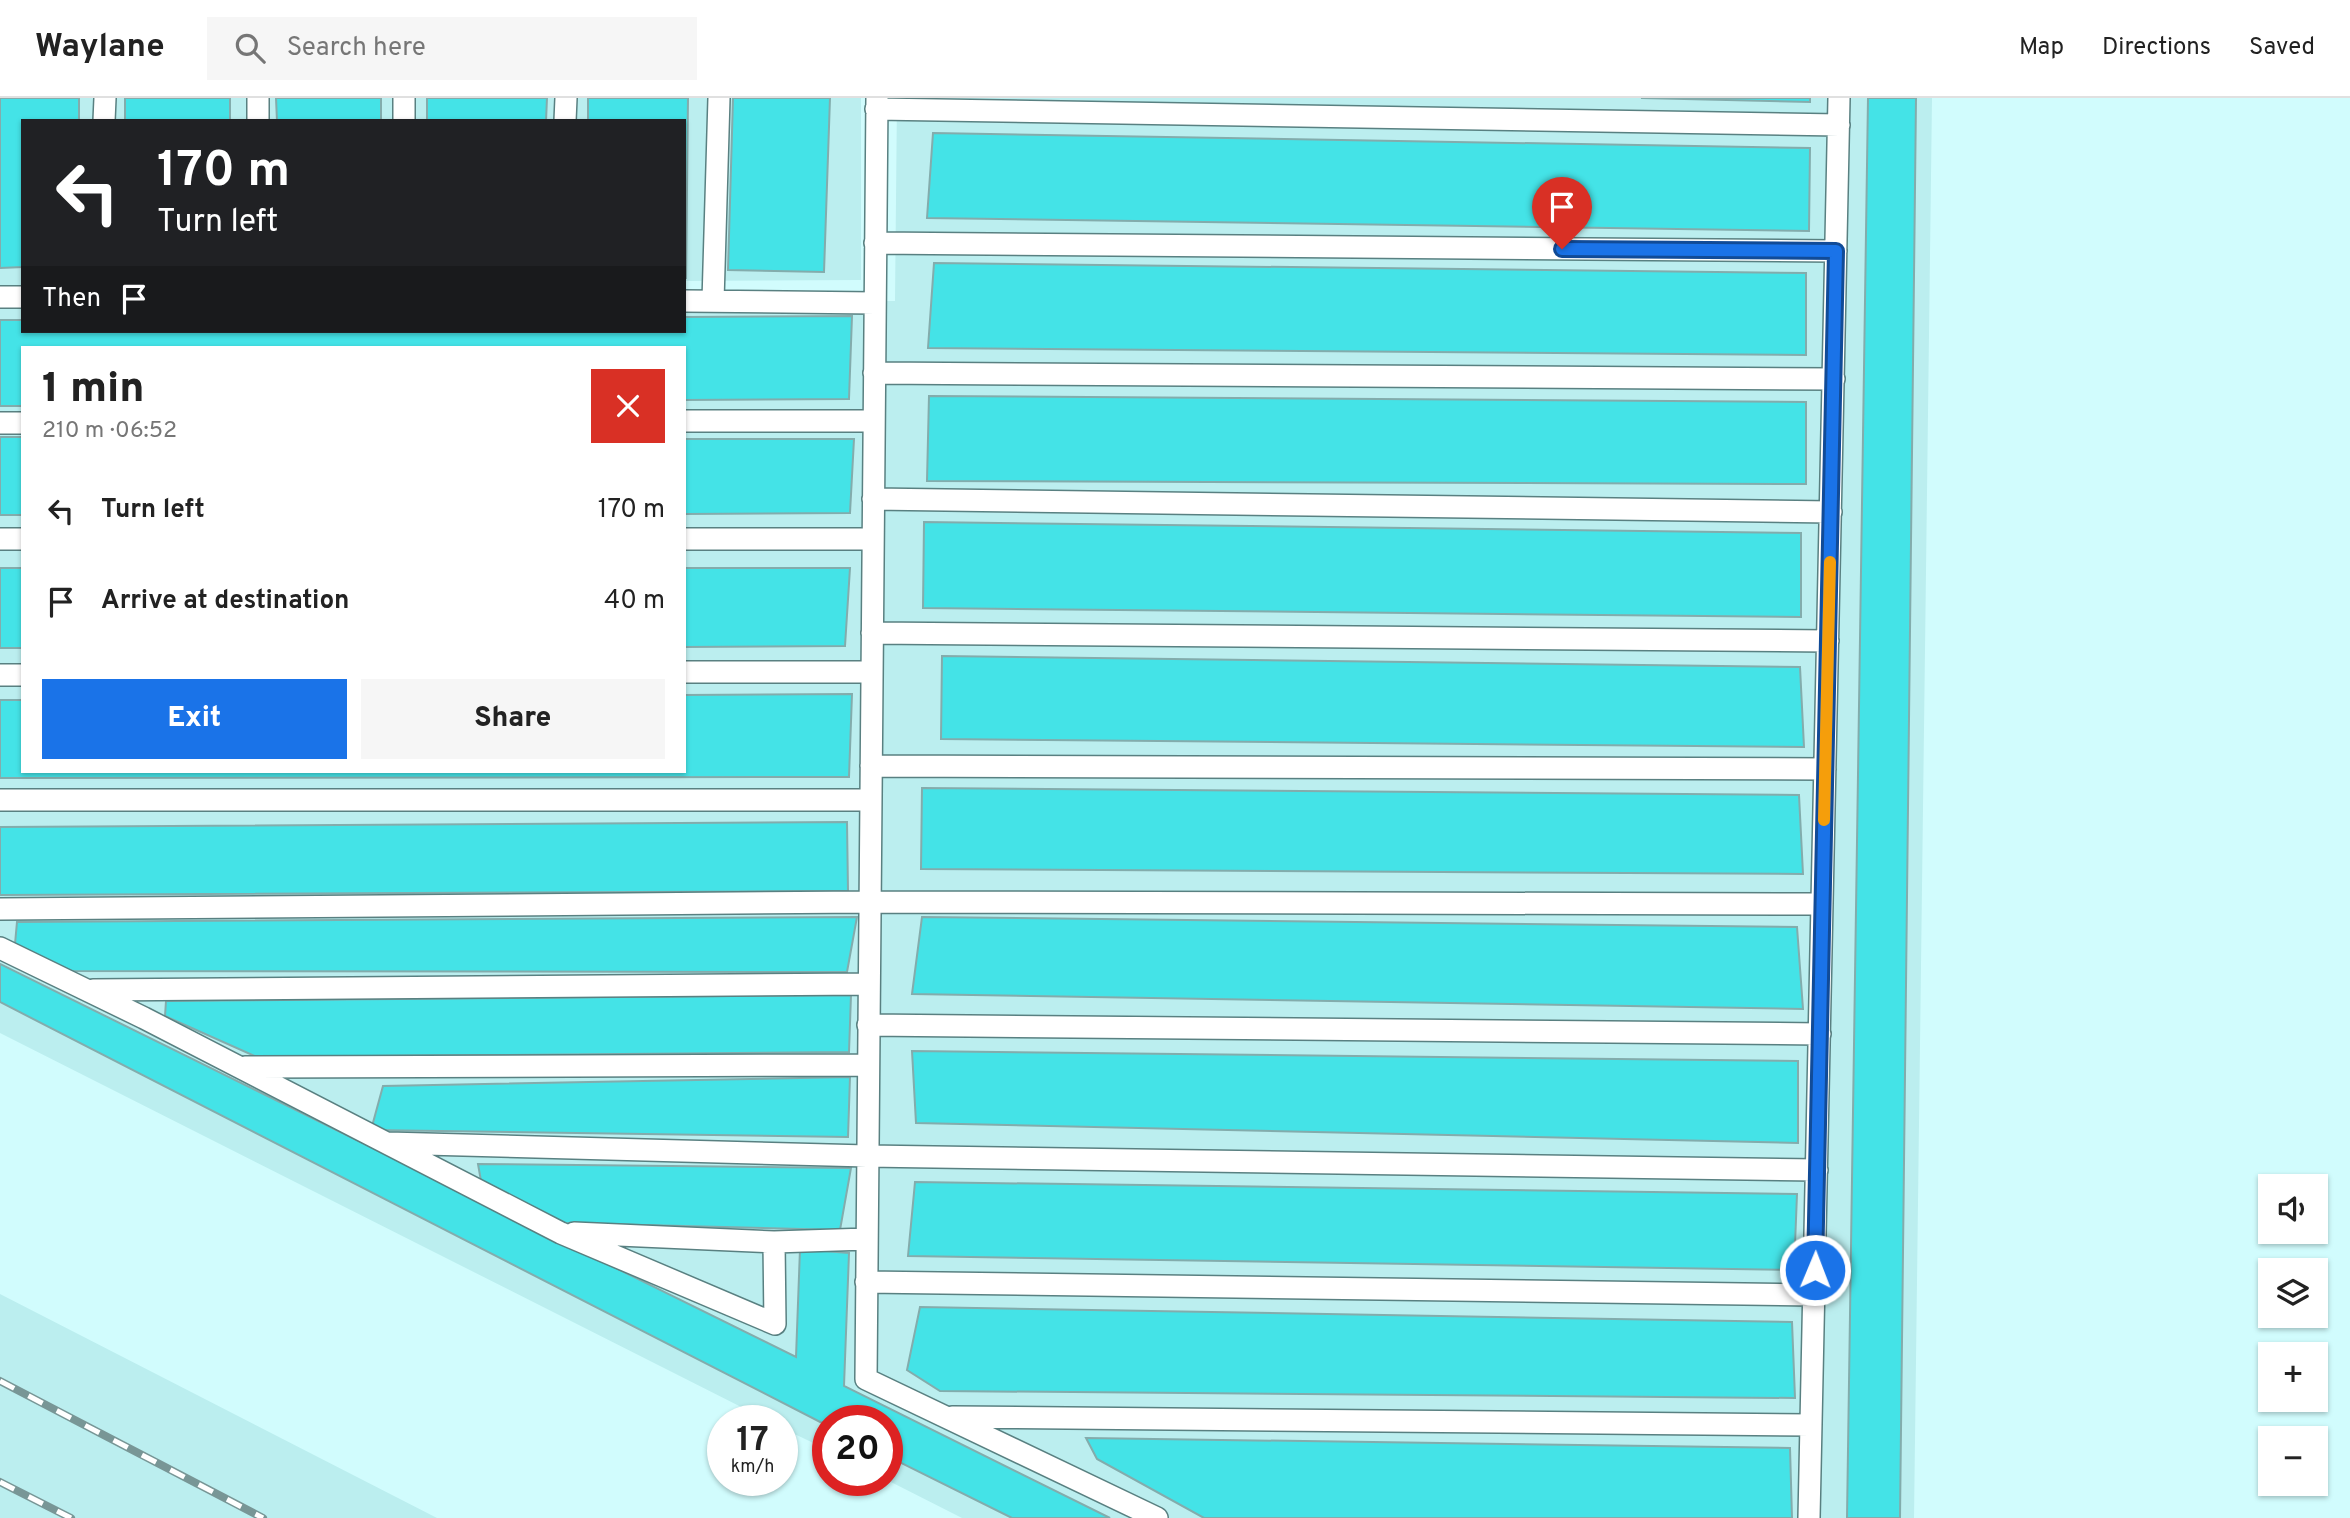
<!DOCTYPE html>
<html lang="en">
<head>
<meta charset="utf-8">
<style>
	:root { --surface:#fff; --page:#f6f6f6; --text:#222; --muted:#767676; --line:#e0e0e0; --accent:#1a73e8 }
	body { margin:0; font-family:Overpass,sans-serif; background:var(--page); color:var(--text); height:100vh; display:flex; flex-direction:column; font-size:26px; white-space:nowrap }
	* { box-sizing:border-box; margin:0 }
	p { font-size:23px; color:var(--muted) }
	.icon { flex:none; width:38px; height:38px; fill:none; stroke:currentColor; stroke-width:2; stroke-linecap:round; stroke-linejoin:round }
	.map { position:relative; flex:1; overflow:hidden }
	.side { position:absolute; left:21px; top:248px; width:665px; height:427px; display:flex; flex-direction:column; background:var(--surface); border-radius:0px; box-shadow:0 2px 5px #0004 }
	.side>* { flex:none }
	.hud { position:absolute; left:21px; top:21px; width:665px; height:214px; border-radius:0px; box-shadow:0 2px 5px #0004; background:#202124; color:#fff; overflow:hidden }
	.controls { position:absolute; left:2258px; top:1076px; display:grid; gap:14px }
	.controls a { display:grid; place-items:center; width:70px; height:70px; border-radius:0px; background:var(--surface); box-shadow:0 2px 5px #0004; font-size:35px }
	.speed { position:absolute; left:707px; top:1307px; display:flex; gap:14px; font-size:35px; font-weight:700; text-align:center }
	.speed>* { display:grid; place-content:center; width:91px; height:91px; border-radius:50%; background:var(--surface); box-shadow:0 2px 5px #0004; line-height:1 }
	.speed small { font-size:18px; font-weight:400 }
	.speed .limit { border:10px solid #d22; background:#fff; color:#111 }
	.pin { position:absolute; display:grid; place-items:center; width:60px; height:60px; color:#fff; margin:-72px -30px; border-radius:50% 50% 50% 0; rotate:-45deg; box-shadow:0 0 7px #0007 }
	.pin .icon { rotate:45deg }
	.me { position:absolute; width:77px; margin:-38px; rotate:1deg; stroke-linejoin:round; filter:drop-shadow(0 0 5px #0008) }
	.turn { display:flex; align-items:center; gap:24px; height:147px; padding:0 21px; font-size:32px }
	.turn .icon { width:91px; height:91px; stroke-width:2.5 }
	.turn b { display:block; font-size:49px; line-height:60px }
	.then { display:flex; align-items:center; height:66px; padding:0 21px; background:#0003; gap:14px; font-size:26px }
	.round { display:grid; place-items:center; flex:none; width:74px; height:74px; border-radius:0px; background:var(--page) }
	.summary { display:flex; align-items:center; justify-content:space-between; height:119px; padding:0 21px }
	h1 { font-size:42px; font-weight:800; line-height:52px }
	.primary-button { display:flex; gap:14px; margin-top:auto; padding:14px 21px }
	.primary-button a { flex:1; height:80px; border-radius:0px; background:var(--accent); color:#fff; font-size:28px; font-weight:800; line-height:80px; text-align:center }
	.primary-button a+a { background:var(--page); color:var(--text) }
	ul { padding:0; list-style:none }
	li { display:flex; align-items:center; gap:21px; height:91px; padding:0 21px }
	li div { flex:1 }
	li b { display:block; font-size:26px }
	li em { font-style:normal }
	header { display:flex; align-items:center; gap:42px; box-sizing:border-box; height:98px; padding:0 35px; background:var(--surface); border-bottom:2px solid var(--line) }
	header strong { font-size:33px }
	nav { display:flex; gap:38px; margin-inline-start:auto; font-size:24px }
	.search { width:490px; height:63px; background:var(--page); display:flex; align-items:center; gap:18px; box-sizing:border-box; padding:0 24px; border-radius:0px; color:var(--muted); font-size:26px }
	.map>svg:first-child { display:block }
</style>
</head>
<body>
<header>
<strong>Waylane</strong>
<div class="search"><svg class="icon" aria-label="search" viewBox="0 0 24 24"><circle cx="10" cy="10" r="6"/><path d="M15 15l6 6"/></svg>Search here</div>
<nav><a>Map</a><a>Directions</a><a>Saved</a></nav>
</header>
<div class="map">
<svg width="2350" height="1420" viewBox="0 0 2350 1420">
	<rect width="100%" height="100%" fill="#d1fcfd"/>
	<path fill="#bbeeef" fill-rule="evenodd" d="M0,0H861V182L684,183V23H23V188H0Z
		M897,0H1932L1914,1420H962L887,1382V1323H828V1352L782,1330V1323H769L0,935V205H23V233H684V203H895ZM23,250H684V674H23Z
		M0,1196L437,1420H0Z"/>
	<path fill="#44e3e7" stroke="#83acac" stroke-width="2" d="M0,0H79V23H23V169L0,170Z
		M125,0H230V23H125Z
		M276,0H381V23H277Z
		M427,0H547L546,23H427Z
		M588,0H688L686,181L684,23H588Z
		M733,0H830L824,174L728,172Z
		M1641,0H1810V4Z
		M1868,0H1916L1900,1420H1847Z
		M933,35L1810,50L1809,133L927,120Z
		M934,165L1806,175V257L928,250Z
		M852,218L849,301L684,302V250H23V308H0V222H23V233H684V219Z
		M929,298L1806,304V386L927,383Z
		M0,339H23V417H0Z
		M684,341H854L850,415L684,416Z
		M924,424L1801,435V519L923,510Z
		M0,470H23V550H0Z
		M684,470H850L845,548L684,549Z
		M942,558L1800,569L1804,649L941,641Z
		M852,596L849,679L0,680V602H23V674H684V597Z
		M922,690L1799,697L1803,776L921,771Z
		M847,724L848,793L0,797V729Z
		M857,819L847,874L59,873L15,846L17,824Z
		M922,819L1797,829L1803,911L912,896Z
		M0,866L796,1259L800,1151L849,1155L844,1288L1110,1420H1012L887,1358V1323H828V1328L0,904Z
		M851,897L849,954L257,959L165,918L166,903Z
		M912,953L1798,963V1045L916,1025Z
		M850,979L848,1039L371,1032L383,988Z
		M478,1066L851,1070L840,1132L562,1125L482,1089Z
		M915,1084L1797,1096L1794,1172L908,1158Z
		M920,1209L1792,1224L1795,1300L940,1293L907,1272Z
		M1086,1340L1790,1350L1792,1420H1204L1097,1361Z"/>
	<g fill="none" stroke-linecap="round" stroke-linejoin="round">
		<defs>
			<path id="service" d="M258,0V23
				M404,0V23
				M877,0L866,1281L1157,1420
				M876,11L1839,27
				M104,23L105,0
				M565,23L566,0
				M875,145L1836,153
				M0,199H23
				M684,203L875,205
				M713,203L719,0
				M874,275L1834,281
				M684,323H874
				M0,325H23
				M873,401L1831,414
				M0,441H23
				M684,441H873
				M872,535L1828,543
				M684,574H872
				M0,577H23
				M871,668L1825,671
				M0,702H870
				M0,811L870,804L1822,806
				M0,850L144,920L561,1135L775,1226L774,1144L867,1141
				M93,892L869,886
				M868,927L1820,936
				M245,969L868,967
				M388,1045L867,1058L1817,1072
				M574,1135L774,1144
				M866,1184L1814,1197
				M952,1319L1811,1327
				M1809,1420L1839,0"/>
		</defs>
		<use href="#service" stroke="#598081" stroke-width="24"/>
		<use href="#service" stroke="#fff" stroke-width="21"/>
		<defs>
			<path id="rail" d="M0,1283L263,1420
				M0,1384L71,1420"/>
		</defs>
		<use href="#rail" stroke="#789696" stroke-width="8"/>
		<use href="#rail" stroke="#fff" stroke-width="5" stroke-dasharray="16" stroke-linecap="butt"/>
	</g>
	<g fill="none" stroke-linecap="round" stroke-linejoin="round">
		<defs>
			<path id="route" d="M1562,151L1836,153L1815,1172"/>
		</defs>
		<use href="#route" stroke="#114b97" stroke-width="18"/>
		<use href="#route" stroke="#1a73e8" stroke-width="12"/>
		<path stroke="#f59e0b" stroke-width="12" d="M1824,722L1830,464"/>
	</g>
</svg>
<div class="controls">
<a><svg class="icon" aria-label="sound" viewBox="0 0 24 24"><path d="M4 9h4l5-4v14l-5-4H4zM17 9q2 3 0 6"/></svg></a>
<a><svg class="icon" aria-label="layers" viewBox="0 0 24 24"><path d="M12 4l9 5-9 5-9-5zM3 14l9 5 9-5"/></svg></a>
<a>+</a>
<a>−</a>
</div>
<div class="speed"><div>17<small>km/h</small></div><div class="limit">20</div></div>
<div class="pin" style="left:1562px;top:151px;background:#d93025"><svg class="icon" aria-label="arrive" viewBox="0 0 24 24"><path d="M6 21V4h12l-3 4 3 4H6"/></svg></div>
<svg class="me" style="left:1815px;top:1172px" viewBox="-20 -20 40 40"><circle r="17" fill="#1a73e8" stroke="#fff" stroke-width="3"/><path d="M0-11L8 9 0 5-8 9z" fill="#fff"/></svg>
<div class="hud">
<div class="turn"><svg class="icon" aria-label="left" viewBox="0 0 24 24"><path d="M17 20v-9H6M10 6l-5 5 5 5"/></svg><div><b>170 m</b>Turn left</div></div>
<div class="then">Then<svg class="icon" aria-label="arrive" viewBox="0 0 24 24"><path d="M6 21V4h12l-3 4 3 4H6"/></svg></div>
</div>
<section class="side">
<div class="summary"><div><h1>1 min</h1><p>210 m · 06:52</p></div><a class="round" style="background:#d93025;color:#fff"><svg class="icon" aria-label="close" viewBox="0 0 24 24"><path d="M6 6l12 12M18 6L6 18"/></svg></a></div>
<ul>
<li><svg class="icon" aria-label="left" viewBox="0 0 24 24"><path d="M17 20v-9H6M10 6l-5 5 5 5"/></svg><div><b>Turn left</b></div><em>170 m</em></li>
<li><svg class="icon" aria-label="arrive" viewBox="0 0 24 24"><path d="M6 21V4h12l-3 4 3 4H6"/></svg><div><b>Arrive at destination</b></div><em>40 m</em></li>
</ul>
<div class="primary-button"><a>Exit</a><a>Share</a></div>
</section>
</div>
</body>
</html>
